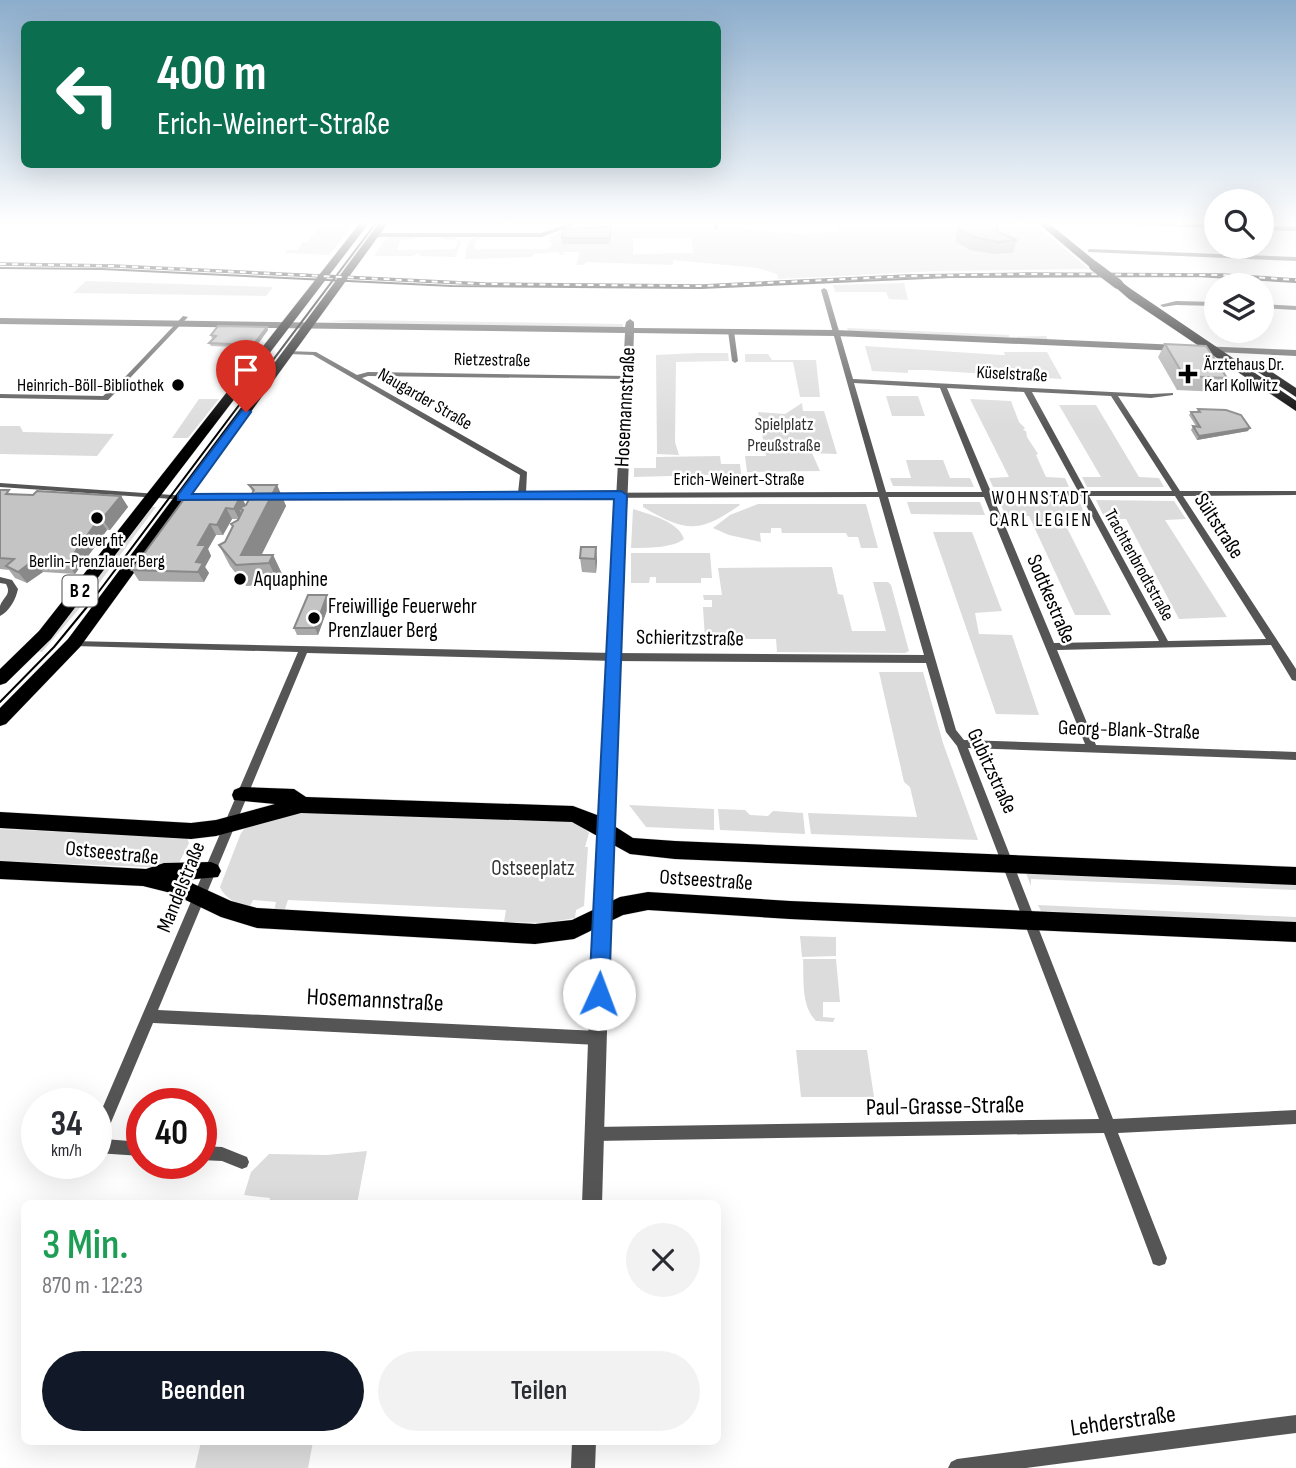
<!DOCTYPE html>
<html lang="de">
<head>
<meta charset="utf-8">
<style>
	:root { --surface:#fff; --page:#f2f2f3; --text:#2b2b33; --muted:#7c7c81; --accent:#111827 }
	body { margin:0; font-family:"Sofia Sans Condensed",sans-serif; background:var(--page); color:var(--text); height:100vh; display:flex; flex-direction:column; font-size:26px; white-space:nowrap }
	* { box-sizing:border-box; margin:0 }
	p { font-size:23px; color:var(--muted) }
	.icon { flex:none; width:38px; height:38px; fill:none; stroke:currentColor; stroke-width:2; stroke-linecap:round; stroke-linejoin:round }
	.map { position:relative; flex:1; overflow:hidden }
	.side { position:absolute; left:21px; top:1200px; width:700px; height:245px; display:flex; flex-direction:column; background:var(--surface); border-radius:10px; box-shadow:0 7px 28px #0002 }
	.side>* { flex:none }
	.banner { position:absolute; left:21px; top:21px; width:700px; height:147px; border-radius:10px; box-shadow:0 7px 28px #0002; background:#0b6e4f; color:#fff; overflow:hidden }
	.tools { position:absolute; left:1204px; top:189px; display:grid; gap:14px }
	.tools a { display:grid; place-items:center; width:70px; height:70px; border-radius:50%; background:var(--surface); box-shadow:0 7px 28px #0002; font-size:35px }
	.speed { position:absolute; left:21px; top:1088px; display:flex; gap:14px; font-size:35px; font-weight:700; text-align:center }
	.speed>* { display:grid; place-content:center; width:91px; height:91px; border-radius:50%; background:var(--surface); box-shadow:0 7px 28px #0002; line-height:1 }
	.speed small { font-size:18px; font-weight:400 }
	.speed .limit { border:10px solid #d22; background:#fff; color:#111 }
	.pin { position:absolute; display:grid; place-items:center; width:60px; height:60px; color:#fff; margin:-72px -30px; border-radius:50% 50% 50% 0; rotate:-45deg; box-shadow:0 0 7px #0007 }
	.pin .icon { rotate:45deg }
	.me { position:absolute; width:77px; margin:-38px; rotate:2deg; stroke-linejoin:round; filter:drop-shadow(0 0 5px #0008) }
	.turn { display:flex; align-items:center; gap:24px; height:147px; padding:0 21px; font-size:32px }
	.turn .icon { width:91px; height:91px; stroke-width:2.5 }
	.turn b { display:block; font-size:49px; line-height:60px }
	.round { display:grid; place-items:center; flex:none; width:74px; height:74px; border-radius:37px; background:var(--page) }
	.head { display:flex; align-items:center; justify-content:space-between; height:119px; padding:0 21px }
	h1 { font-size:42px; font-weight:600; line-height:52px; color:#1e9e55 }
	.primary-button { display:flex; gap:14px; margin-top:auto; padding:14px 21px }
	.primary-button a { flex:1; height:80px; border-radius:42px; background:var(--accent); color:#fff; font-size:28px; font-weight:600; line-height:80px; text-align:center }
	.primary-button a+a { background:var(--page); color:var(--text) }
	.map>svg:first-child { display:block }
</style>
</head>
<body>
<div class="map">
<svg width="1296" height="1468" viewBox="0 0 1296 1468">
	<rect width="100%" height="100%" fill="#fff"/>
	<path fill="#dcdcdc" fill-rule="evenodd" d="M323,223H354L329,255L285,253L287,250H297L303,242H307Z
		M587,223H625L646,229L735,228L809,235V233L838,231L837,223L1029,224L1037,226L1089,269L938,271L778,279L777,274L758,268L673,260V265L586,262L584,265H576L580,252H564V255H560L558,252L534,254L531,257L465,259C467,248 467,236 481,237L476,241L474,247L477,249H547L552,245L549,236ZM633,238H691L693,253L633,254Z
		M391,237L419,238L400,241L397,250L451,249L456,248L458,241L442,239L443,237H453L461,241L456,257L419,256L420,253L412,256H374L386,238Z
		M86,281L273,287L266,296L73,293Z
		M904,283L908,300L889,299L886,292H835L833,285Z
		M354,320L622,324L623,325V327L327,323H358L328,321Z
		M847,328L1009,335V337L1046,336L1048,340L848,331Z
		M865,346L1001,355H1005L1004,352H1047L1062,379L925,370H908V373L872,371Z
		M697,353H728L729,361L676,362L675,442L679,455L657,454L656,355Z
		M745,354H768L772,360H816L820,397H800L793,362H745Z
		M886,396H918L925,416H892Z
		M199,399H219L188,438H172Z
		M970,399L1011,401L1019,422L1025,428L1023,430L1026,431L1027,437L1038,454L1036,455L1046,477L1065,478L1069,487H993L989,478L1009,477Z
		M802,403L803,411H824L837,454L812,453L820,471L747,472L745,456H766L758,412L785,414Z
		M1059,405H1096L1139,477L1159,478L1164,487H1087L1082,477H1101Z
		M0,426H20L23,432L114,434L97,456L0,454Z
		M720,456L721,464H740L741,474L634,477V468H656V457Z
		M906,460H943L950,478H970L974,487L893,486L890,478H911Z
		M1096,500L1174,501L1186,519L1165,520L1227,617L1179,619L1126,519H1105Z
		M999,501H1079L1086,517L1062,518L1111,615H1075L1029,516H1006Z
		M907,502H980L985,515L911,514Z
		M643,504H739L740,505C699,534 685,532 643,507Z
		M758,504H866L878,548H861L858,537H848L846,533H782L781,528H771V533H760L761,542L729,535L713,528L730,515Z
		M150,507H156L85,602L42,652L37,651Z
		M633,509C649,514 679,522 684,539C673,548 647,548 631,548Z
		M933,532H972L1002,611L975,613L979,634L1012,635L1039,715L996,714Z
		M631,553H710L712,578H701V583H656V577H650L649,583H631Z
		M832,567L838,594L843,595L852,631H886L873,582H888L891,585L909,651L905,653L777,652L776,639H705L703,607H712V600H704L703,595H722L718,568Z
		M879,672H923L943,743L978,840L811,834L808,813L917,817L910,787L904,782Z
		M629,805L714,809V830L646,827Z
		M718,809L745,810L750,815L768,816L773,811L803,813L805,834L720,830Z
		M292,811L577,822L589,833L585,847H588L584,906L576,910L575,918L545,923L504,922L506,910L288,900L284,912L274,911L276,902L253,900L249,908C238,904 224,898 220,887L241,833L248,825Z
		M0,829L187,838L189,843L179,863L171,868L0,861Z
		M1026,873L1296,883V890L1031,879V886Z
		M1038,905L1296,917V922L1041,911Z
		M800,936L836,937V956L802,957Z
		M803,959H836L840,1002H823V1017L835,1018L833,1022L816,1021C801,1006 804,979 803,959Z
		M796,1050H867L874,1097H801Z
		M367,1151L357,1204H269L270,1198L244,1195L251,1172L269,1154L327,1155Z
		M201,1442H313L308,1468H195Z"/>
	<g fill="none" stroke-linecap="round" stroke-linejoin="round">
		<defs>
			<path id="primary" d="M360,223H369L51,639L6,683L0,685V669L39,631Z
				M379,223H388L80,647L6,724L0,726V708L68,639Z
				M1038,223H1048L1097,264V268H1091Z
				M1114,282H1122L1137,295L1296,402V411L1129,299L1114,286Z
				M1252,364H1260L1296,388V397L1252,368Z
				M241,787L294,789L306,797L573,806L597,815L633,838L675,841L1296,867V885L675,859L630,854L572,822L301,813L216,836L191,839L0,828V812L191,823L216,820L275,804L234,800L232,795L234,790Z
				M0,861L146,869L164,863L211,862L218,865L221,871L218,877L185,880L231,901L257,908L535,924L572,920L620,897L648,892L790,901L1296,922V942L790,919L648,910L623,915L574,939L535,944L257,928L221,917L171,893L143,886L0,879Z"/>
		</defs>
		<use href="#primary" stroke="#dbdbdb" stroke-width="1"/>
		<path fill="#555" fill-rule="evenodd" d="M571,223H579L542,237H375L372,235L375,233H541Z
			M713,223H719L718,229H714Z
			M1131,223L1216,224V228L1134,225Z
			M1262,226L1296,227V231L1262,230Z
			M1090,249L1296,257V261L1088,252V250Z
			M824,288L827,290L853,379L1151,394L1173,393V395L1151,398L1118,396L1180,491H1296V495L1183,496L1296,669V681L1292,680L1271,645L1057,650L1096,745L1296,752V760L968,748L1113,1119L1296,1110V1124L1118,1133L1167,1258L1165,1264L1159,1266L1153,1264L1151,1258L1104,1133L594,1141L589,1139L587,1134L589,1129L594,1127L1099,1119L957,746L946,732L926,663L614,661L307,653L158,1010L598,1031L603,1033L605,1038L603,1043L598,1045L153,1023L104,1139L142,1142V1156L96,1153V1123L298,652L74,646L71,645L69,643L71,641L614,653L924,655L879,497L225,499L224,497L228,495L518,493L520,475L313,355L289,354L287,353V351L316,352L357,375L368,372L629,376L630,377L627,379L368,376L362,378L527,472L526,493L878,492L821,290ZM854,383L940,388L982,492H886ZM947,388L1024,392L1078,491L991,492ZM1032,392L1111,396L1172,491H1086ZM1081,496L1159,641L1054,643L993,497ZM1089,496H1175L1266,639L1168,641ZM888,497H984L1085,744L964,740L956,730Z
			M1176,301L1216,302V306L1176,305L1163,307L1160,305Z
			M1262,304L1296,306V310L1262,308Z
			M183,316L188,317L130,378L108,400L0,398V394L103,396L126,376Z
			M731,329L734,331L738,361L735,363L732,361L728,331Z
			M0,483L187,496L191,498L187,500L0,487Z
			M0,577L12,580L18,589C16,599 9,612 0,616C0,616 0,607 0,606C3,597 12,595 6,584L0,583Z
			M201,1146L222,1147L247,1157L249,1162L247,1167L242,1169L222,1161L201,1160Z
			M1296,1415V1433L1026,1468H948L951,1462L957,1459Z"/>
		<path fill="#555" fill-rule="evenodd" d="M0,318L625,327L626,322L630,319L634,322V328L836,330L1179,345L1183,348L1179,351L836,336L634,333L609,962L602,1204H582L591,962L625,333L0,324Z
			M1199,346L1296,350V356L1196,351V347Z
			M572,1442H596L595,1468H571Z"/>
		<use href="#primary" fill="#000" fill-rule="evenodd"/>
		<path stroke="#000" stroke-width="2" d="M1047,223L1122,284L1296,402
			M0,268L102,269L452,286L701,288L950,277L1197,276L1296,282
			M0,702L54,647L91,602L376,223"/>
		<defs>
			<path id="rail" d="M0,264L115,266L485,284L702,286L907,276L1026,274L1222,275L1296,280"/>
		</defs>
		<use href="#rail" stroke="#000" stroke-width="3.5"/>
		<use href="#rail" stroke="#fff" stroke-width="2" stroke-dasharray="6" stroke-linecap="butt"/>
		<defs>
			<path id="primary-bridge" d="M1094,266L1118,284"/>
		</defs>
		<use href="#primary-bridge" stroke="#dbdbdb" stroke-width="10" stroke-linecap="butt"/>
		<use href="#primary-bridge" stroke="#000" stroke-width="10"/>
	</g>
	<path fill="#a9a9a9" d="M960,223L998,232L1017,240L1013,253L994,254L970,250L956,242V234Z
		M611,227L610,244H562V238Z
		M267,327L268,330L255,348L211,346L209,343L213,339H212L211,335Z
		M1165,344L1227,378L1219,392L1177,390L1158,357Z
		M1198,409L1248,431L1197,440L1191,430L1193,426H1196L1189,415L1191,412H1197Z
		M249,485H277L286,506L261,555H273L283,576L279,584L246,586L230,566L219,545L225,542L233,527L231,524L238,519H232L223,535H216L208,549L211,556L205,567L209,573L204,582L139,581L132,570L187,495L246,505L253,493Z
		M0,490L13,494L121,496L128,507L110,530H107L75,574L43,572L27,583L15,578L9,570L0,569Z
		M596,547L597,561L596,573L582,572L580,558Z
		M330,602L318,635H297L294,628Z"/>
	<path fill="#898989" d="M267,327L268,330L255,348L253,345Z
		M1250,428L1248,431L1197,440L1199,436Z
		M277,485L286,506L257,564L241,555Z
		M241,495L246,506L239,508L241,514L239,519L234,509Z
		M121,496L128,507L110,530L102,519Z
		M226,508L232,519L223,535L217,525Z
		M99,519L107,530L75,574L67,563Z
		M210,524L216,535L208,549L211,556L205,567L209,573L204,582L198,572L196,562L198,545Z
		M596,547L597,561L596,573L595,559Z
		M273,555L283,576L279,584L269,563Z
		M34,560L43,572L27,583L18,572Z
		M327,595L330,602L318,635L315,628Z"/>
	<path fill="#c4c4c4" stroke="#898989" stroke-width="2" d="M960,223H996L998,232L1017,240L998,242L974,237L959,230Z
		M611,227L610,238H562L563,229Z
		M218,326L267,327L253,345L209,343L216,336L211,335Z
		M1165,344L1206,346L1227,378L1184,376Z
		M1198,409L1226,410L1241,415L1250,428L1199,436L1193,426L1200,427L1191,412H1200Z
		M249,485H277L241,555H273L269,563L236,565L219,545L225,542L233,526L231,524L238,520L243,510L239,508L246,505L254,490Z
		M0,490H9L6,494L33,495L37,491L121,496L102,519H99L67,563L34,560L18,572L6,566L14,559L0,558Z
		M187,495H241L234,509L226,508L217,525L210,524L198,545H206L196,562L203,563L198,572L132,570Z
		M581,547H596L595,559L580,558Z
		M308,595H327L315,628H294Z"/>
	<linearGradient id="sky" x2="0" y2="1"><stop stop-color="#8cadcc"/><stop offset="0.52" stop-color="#fff"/><stop offset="1" stop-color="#fff" stop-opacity="0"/></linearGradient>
	<rect width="1296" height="429" fill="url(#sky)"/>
	<path fill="#1a73e8" stroke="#114b97" stroke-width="2" d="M246,409L251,412L192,494L621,491L627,495L609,994L606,1001L599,1004L592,1001L589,994L614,499L178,500V495L242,410Z"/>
	<g fill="#000" stroke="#fff" stroke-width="2.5">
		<path d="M1184.5 363.5h7v7h7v7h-7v7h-7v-7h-7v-7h7z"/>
		<circle cx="178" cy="385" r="7"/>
		<circle cx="97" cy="518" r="7"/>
		<circle cx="240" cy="579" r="7"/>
		<circle cx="314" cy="618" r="7"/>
	</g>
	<g text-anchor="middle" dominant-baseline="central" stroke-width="5" stroke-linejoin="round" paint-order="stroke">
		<g font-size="18" fill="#000" stroke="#fff">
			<text transform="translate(492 360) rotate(1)">Rietzestraße</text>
			<text transform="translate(1012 374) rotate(3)">Küselstraße</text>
			<text transform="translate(425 399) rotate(30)">Naugarder Straße</text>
			<text x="739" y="479">Erich-Weinert-Straße</text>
			<text transform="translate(1139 565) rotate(61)">Trachtenbrodtstraße</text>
		</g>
		<g font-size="18" fill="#000" stroke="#fff" text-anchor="start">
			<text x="1204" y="364">Ärztehaus Dr.<tspan x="1204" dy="21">Karl Kollwitz</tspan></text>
			<text x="164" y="385" text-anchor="end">Heinrich-Böll-Bibliothek</text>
			<text x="97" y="540" text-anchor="middle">clever fit<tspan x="97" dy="21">Berlin-Prenzlauer Berg</tspan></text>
		</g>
		<g font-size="18" fill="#333" stroke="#fff">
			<text x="784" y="424">Spielplatz<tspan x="784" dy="21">Preußstraße</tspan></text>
		</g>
		<g font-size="19" letter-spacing="2" fill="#000" stroke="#fff">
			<text x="1041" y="498">WOHNSTADT<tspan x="1041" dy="22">CARL LEGIEN</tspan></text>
		</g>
		<rect fill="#fff" stroke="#4c4c4c" stroke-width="2" x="62.5" y="575.5" width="35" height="31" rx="5"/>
		<g font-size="19" font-weight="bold" fill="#000">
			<text x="80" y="591">B 2</text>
		</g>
		<g font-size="21" fill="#000" stroke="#fff">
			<text transform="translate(625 407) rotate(-87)">Hosemannstraße</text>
			<text transform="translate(1219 526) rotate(57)">Sültstraße</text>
			<text transform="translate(1051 599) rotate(67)">Sodtkestraße</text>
			<text transform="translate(690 638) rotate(1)">Schieritzstraße</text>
			<text transform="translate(1129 730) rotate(2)">Georg-Blank-Straße</text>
			<text transform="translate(992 771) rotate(65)">Gubitzstraße</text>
			<text transform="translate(112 853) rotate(6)">Ostseestraße</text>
			<text transform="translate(706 880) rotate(4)">Ostseestraße</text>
			<text transform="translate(181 887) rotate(-68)">Mandelstraße</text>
		</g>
		<g font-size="21" fill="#000" stroke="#fff" text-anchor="start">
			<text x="254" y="579">Aquaphine</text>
			<text x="328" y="606">Freiwillige Feuerwehr<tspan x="328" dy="24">Prenzlauer Berg</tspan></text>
		</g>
		<g font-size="21" fill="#333" stroke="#fff">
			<text x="533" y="868">Ostseeplatz</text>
		</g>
		<g font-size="24" fill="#000" stroke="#fff">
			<text transform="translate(375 1000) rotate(3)">Hosemannstraße</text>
			<text transform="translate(945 1106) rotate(-1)">Paul-Grasse-Straße</text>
			<text transform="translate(1123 1421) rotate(-8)">Lehderstraße</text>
		</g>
	</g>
</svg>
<div class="tools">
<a><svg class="icon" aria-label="search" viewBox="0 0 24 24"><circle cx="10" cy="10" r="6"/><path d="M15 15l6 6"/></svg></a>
<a><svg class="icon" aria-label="layers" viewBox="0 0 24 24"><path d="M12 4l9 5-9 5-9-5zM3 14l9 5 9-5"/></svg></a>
</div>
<div class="speed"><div>34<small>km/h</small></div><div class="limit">40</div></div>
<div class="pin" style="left:246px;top:412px;background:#d93025"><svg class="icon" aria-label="arrive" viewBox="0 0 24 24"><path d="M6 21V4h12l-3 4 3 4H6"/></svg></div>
<svg class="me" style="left:599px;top:994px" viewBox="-20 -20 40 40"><circle r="19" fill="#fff"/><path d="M0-13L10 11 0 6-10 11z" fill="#1a73e8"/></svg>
<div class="banner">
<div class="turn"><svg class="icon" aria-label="left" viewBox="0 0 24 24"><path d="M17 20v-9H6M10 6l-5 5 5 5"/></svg><div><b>400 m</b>Erich-Weinert-Straße</div></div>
</div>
<section class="side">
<div class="head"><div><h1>3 Min.</h1><p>870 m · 12:23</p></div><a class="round"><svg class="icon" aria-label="close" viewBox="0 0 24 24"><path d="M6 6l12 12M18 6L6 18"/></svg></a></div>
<div class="primary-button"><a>Beenden</a><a>Teilen</a></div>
</section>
</div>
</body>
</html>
